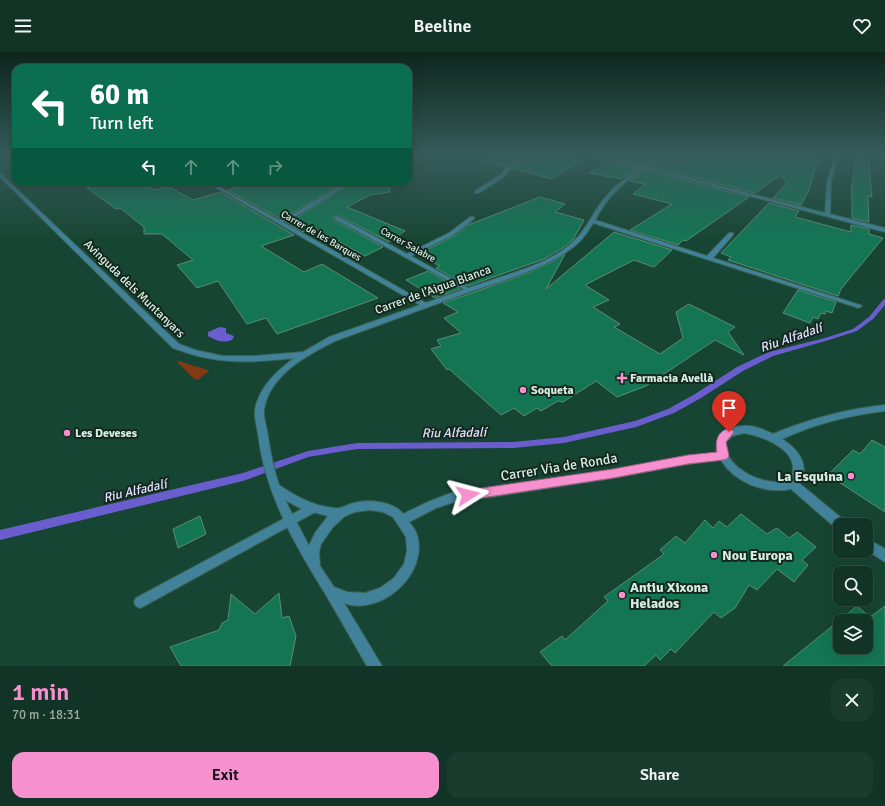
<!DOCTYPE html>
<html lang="en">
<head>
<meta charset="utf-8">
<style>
	:root { --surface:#113426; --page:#1a3c2e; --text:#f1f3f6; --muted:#9caaa7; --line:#304f43; --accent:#f790ce }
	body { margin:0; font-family:Signika,sans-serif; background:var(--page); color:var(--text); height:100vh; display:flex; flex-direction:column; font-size:15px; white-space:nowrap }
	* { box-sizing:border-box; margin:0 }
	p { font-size:13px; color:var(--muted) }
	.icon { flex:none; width:22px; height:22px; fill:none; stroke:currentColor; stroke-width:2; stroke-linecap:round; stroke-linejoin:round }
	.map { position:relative; height:614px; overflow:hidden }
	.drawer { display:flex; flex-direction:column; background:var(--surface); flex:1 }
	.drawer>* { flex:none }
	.banner { position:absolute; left:12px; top:12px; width:400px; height:122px; border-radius:12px; box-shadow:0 4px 16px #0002,0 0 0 1px var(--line); background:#0b6e4f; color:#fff; overflow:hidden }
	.tools { position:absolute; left:833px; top:466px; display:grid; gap:8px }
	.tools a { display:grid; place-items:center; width:40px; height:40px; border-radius:8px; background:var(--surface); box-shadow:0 4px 16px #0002,0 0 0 1px var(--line); font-size:20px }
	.pin { position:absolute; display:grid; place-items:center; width:34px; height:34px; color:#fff; margin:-41px -17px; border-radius:50% 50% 50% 0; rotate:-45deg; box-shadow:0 0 4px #0007 }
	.pin .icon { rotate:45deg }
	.me { position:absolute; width:44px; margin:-22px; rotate:81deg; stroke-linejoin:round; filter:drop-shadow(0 0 3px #0008) }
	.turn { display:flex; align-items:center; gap:14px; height:84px; padding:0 12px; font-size:18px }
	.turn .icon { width:52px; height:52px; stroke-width:2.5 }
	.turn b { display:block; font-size:28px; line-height:34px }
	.lanes { display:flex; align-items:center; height:38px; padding:0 12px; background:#0003; justify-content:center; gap:20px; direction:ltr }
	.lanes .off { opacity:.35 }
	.round { display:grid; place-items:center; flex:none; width:42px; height:42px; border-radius:12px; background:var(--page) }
	.summary { display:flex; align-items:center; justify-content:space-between; height:68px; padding:0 12px }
	h1 { font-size:24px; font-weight:600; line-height:30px; color:var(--accent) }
	.action { display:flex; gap:8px; margin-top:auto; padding:8px 12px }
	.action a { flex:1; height:46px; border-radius:12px; background:var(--accent); color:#111; font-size:16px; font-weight:600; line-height:46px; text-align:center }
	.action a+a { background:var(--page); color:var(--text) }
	header { display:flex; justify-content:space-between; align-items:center; height:52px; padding:0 12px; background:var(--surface); font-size:18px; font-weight:600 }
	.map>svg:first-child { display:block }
</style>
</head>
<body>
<header><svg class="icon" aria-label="menu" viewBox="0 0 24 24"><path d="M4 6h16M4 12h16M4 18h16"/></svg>Beeline<svg class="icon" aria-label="heart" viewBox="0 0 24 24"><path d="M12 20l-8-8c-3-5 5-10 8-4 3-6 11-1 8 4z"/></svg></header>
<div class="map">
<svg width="885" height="614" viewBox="0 0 885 614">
	<rect width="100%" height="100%" fill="#174533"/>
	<path fill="#833913" d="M180,309C188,313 205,316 209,319L198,328L194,327L177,310Z"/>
	<path fill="#6a5ecf" d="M220,275L226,276V281L234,284L233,287C225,292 216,289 208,284V280Z"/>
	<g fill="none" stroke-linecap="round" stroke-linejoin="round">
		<path fill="#6a5ecf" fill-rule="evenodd" d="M885,247V253L873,267L857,279L829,288L773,304L743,319L701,346L674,361L636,375L564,391L513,396L357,397L308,405L243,429L0,488V478L243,421L308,399L357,391L513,390L564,385L635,369L668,357L695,342L737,315L769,300L825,286L853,277L869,265L883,248Z"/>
	</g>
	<path fill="#137554" stroke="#5d8b76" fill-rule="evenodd" d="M484,103H525L505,115L483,109Z
		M532,103H557L582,108L552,127L514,117Z
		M621,103H659L644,111L614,106Z
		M666,103H819L809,138L801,153L773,146L787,131L780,123L755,141L652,114Z
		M856,103H868L872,145L868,144L869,170L852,166V141H851Z
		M607,110L637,117L621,127L589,121Z
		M645,118L749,145L686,189L683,188L678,193L630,178L672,152L633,142L645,132L629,129Z
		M109,130H126L132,134L141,132L155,138L168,134L193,148L220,140L294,183L261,194L304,220L322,212L378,246L277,282L266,266L247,272L218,229L197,236L177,213L193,208L162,182H144V175L120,156L116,157L87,136Z
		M240,130H344L292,161L279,166L228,138L239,134Z
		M353,130H389L390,140L370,143L347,155L405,179L389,190L338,163L333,165L334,168L383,195L365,204L314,176L303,180L286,170L298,165Z
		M540,145L565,152L555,160L584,168L573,188L564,195L544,207L468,234L436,216L440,214L417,203L454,184L468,173Z
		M769,151L799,159L795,165L851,180V173L869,177V182L883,186L841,237L838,244L728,208L731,205L721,201Z
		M614,180L672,198L654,215L634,208L585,233L609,248L593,255L620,272L614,275L660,302L683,286L676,260L689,252L735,275L728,280L744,303L715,288L646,334L617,345L596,329L563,350L558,349L541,359L537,356L524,364L514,356L501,363L449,317L447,318L431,297L441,294L437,288L461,281L444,266L458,260L443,251L526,222L550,211L565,202L546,237Z
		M428,219L460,237L435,246L406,228Z
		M798,238L836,250L832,261L826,259L825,262L821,261L818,267L813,265L810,271L783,261Z
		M872,388L885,395V460L834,427L836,425L830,421L853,398L860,402Z
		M741,462L767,482L777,476L789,486L797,480L816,495L802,508L808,513L794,530L777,517L757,538L749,533L735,556L721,566L714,560L675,601L671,597L660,608L656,603L644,614H552L540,600L562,584L565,588L608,549L604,545L664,502L660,498L676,484L685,491L705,468L713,476L719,469L727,475Z
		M200,464L206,482L178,496L173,477Z
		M279,541L282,566L289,564L296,584L290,614H181L170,595L219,578L222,571L228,568L231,542L255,562Z
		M857,554L870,565L885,554V614H783ZM840,569H866V595H840Z"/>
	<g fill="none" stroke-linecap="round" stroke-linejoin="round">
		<defs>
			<path id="lane" d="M527,103H531L511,117L504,125L479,141H475V139L500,123L507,115Z
				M337,164L407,202L449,181L470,165H474V167L453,183L411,204L472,238L471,239H467L335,167L334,166Z
				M592,167L707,204L729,181H733V183L713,206L860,253L862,254L858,256L856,255L590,170L589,169Z
				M313,451L317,453L318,456L317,459L144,554L140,556L136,554L134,550L136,546Z"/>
			<path id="street" d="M581,103H587L644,113L661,103H665L648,115L825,161L827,130L835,103H839L831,130L830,162L885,176V180L645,116C632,125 618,135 608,148C596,163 589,184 572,196C544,217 508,227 475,238C428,255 382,272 335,289C307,303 269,323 264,358C263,365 266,372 267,379C270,398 273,415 279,433C294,443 309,452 327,455C331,455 336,457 340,456C344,455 349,452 354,451C368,447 394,449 403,462L428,450L451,441L613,418L688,404L717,401C714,384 727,374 743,374C753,373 765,378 773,382C809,367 846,357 885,353V359C849,363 815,372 782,387C793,394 807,407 803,422C802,425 800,428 799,431L845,469L847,473H840V478L837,477L791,437C765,442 735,431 721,408L688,412L613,426L451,451L436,456L409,470C412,474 416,478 417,483C429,521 381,565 344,551L382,614H367C353,590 340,567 326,543C295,493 265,442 258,382C257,374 254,366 255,358C259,335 277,319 294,306C249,311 217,313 173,296L0,125V121L179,292L195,298L223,304H254L303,300L329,285L420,253L206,130H211L279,168L293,162L347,130H352L297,164L283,170L426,251C447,243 468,236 489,229C518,219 552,210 574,189C587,177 593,160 604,147C614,134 627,124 641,116ZM744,381C766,385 804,400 790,428C782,430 775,431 768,429C750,426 723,411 726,390L732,384ZM285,448L302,457L328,464L315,481L309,494ZM370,458L383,460L393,465L406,485L407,499L404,512L394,526L380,536L365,541L347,540L334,535L320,514L319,500L321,492L333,475L345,464L355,460Z
				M866,486L885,497V510L866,498Z"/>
		</defs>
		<use href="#lane" stroke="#396352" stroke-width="2"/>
		<use href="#street" stroke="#396352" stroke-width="2"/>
		<use href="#lane" fill="#41829a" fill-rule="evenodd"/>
		<use href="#street" fill="#41829a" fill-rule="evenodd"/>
	</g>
	<linearGradient id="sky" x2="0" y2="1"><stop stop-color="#0d261c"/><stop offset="0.55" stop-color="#365c5b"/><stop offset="1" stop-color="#365c5b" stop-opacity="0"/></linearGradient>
	<rect width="885" height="188" fill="url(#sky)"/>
	<path fill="#f790ce" stroke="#a15e86" d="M729,376L732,378L734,380L726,390L729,404L727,407L723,408L688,412L613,426L468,448L464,447L462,443L464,440L468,438L613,417L688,403L717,400C715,389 717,380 729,376Z"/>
	<g fill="#f790ce" stroke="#14271e" stroke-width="1.5">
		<path d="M620 320h4v4h4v4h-4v4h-4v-4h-4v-4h4z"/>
		<circle cx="523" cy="338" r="4"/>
		<circle cx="67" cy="381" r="4"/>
		<circle cx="851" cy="424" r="4"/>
		<circle cx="714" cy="503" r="4"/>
		<circle cx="622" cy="543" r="4"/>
	</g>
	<g text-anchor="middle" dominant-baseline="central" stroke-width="4" stroke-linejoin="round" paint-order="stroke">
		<g font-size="10" fill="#d6eee2" stroke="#14271e">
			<text transform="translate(321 184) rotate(30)">Carrer de les Barques</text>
			<text transform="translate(408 193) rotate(29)">Carrer Salabre</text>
		</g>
		<g font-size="12" fill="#d6eee2" stroke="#14271e">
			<text transform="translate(134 237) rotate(44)">Avinguda dels Muntanyars</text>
			<text transform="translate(433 238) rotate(-20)">Carrer de l’Aigua Blanca</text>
		</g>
		<g font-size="12" font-weight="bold" fill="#d6eee2" stroke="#14271e" text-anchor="start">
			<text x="630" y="326">Farmacia Avellà</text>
			<text x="531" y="338">Soqueta</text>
			<text x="75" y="381">Les Deveses</text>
		</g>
		<g font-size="13" font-style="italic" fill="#dfe0fd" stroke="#14271e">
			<text transform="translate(791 286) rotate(-19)">Riu Alfadalí</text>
			<text transform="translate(454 381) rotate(-1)">Riu Alfadalí</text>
			<text transform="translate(135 439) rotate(-13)">Riu Alfadalí</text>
		</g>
		<g font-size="14" fill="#d6eee2" stroke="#14271e">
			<text transform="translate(559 415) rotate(-9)">Carrer Via de Ronda</text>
		</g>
		<g font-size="14" font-weight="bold" fill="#d6eee2" stroke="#14271e" text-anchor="start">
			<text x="843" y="424" text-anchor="end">La Esquina</text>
			<text x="722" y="503">Nou Europa</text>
			<text x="630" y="535">Antiu Xixona<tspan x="630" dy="16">Helados</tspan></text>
		</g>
	</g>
</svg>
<div class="tools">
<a><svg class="icon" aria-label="sound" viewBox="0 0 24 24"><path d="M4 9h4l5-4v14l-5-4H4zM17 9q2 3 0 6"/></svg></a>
<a><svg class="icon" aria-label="search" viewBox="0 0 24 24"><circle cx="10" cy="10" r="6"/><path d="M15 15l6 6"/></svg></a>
<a><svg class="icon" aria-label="layers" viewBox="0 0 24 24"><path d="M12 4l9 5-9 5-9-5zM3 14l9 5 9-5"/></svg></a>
</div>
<div class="pin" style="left:729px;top:380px;background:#d93025"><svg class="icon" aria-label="arrive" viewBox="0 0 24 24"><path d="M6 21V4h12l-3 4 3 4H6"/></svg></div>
<svg class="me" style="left:468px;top:443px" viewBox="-20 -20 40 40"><path d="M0-17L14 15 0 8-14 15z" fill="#f790ce" stroke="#fff" stroke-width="4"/></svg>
<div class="banner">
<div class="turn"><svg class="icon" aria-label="left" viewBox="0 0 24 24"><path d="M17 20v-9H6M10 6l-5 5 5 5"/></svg><div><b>60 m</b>Turn left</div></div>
<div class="lanes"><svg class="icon" aria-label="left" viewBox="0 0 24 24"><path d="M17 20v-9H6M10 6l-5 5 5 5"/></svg><svg class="icon off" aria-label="ahead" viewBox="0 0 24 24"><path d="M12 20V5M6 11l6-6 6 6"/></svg><svg class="icon off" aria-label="ahead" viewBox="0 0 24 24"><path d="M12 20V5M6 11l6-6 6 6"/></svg><svg class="icon off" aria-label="right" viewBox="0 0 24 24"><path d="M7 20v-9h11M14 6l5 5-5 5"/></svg></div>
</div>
</div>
<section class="drawer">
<div class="summary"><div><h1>1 min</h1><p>70 m · 18:31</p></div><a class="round"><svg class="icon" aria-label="close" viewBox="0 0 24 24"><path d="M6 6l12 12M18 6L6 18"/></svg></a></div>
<div class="action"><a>Exit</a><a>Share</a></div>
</section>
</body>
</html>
